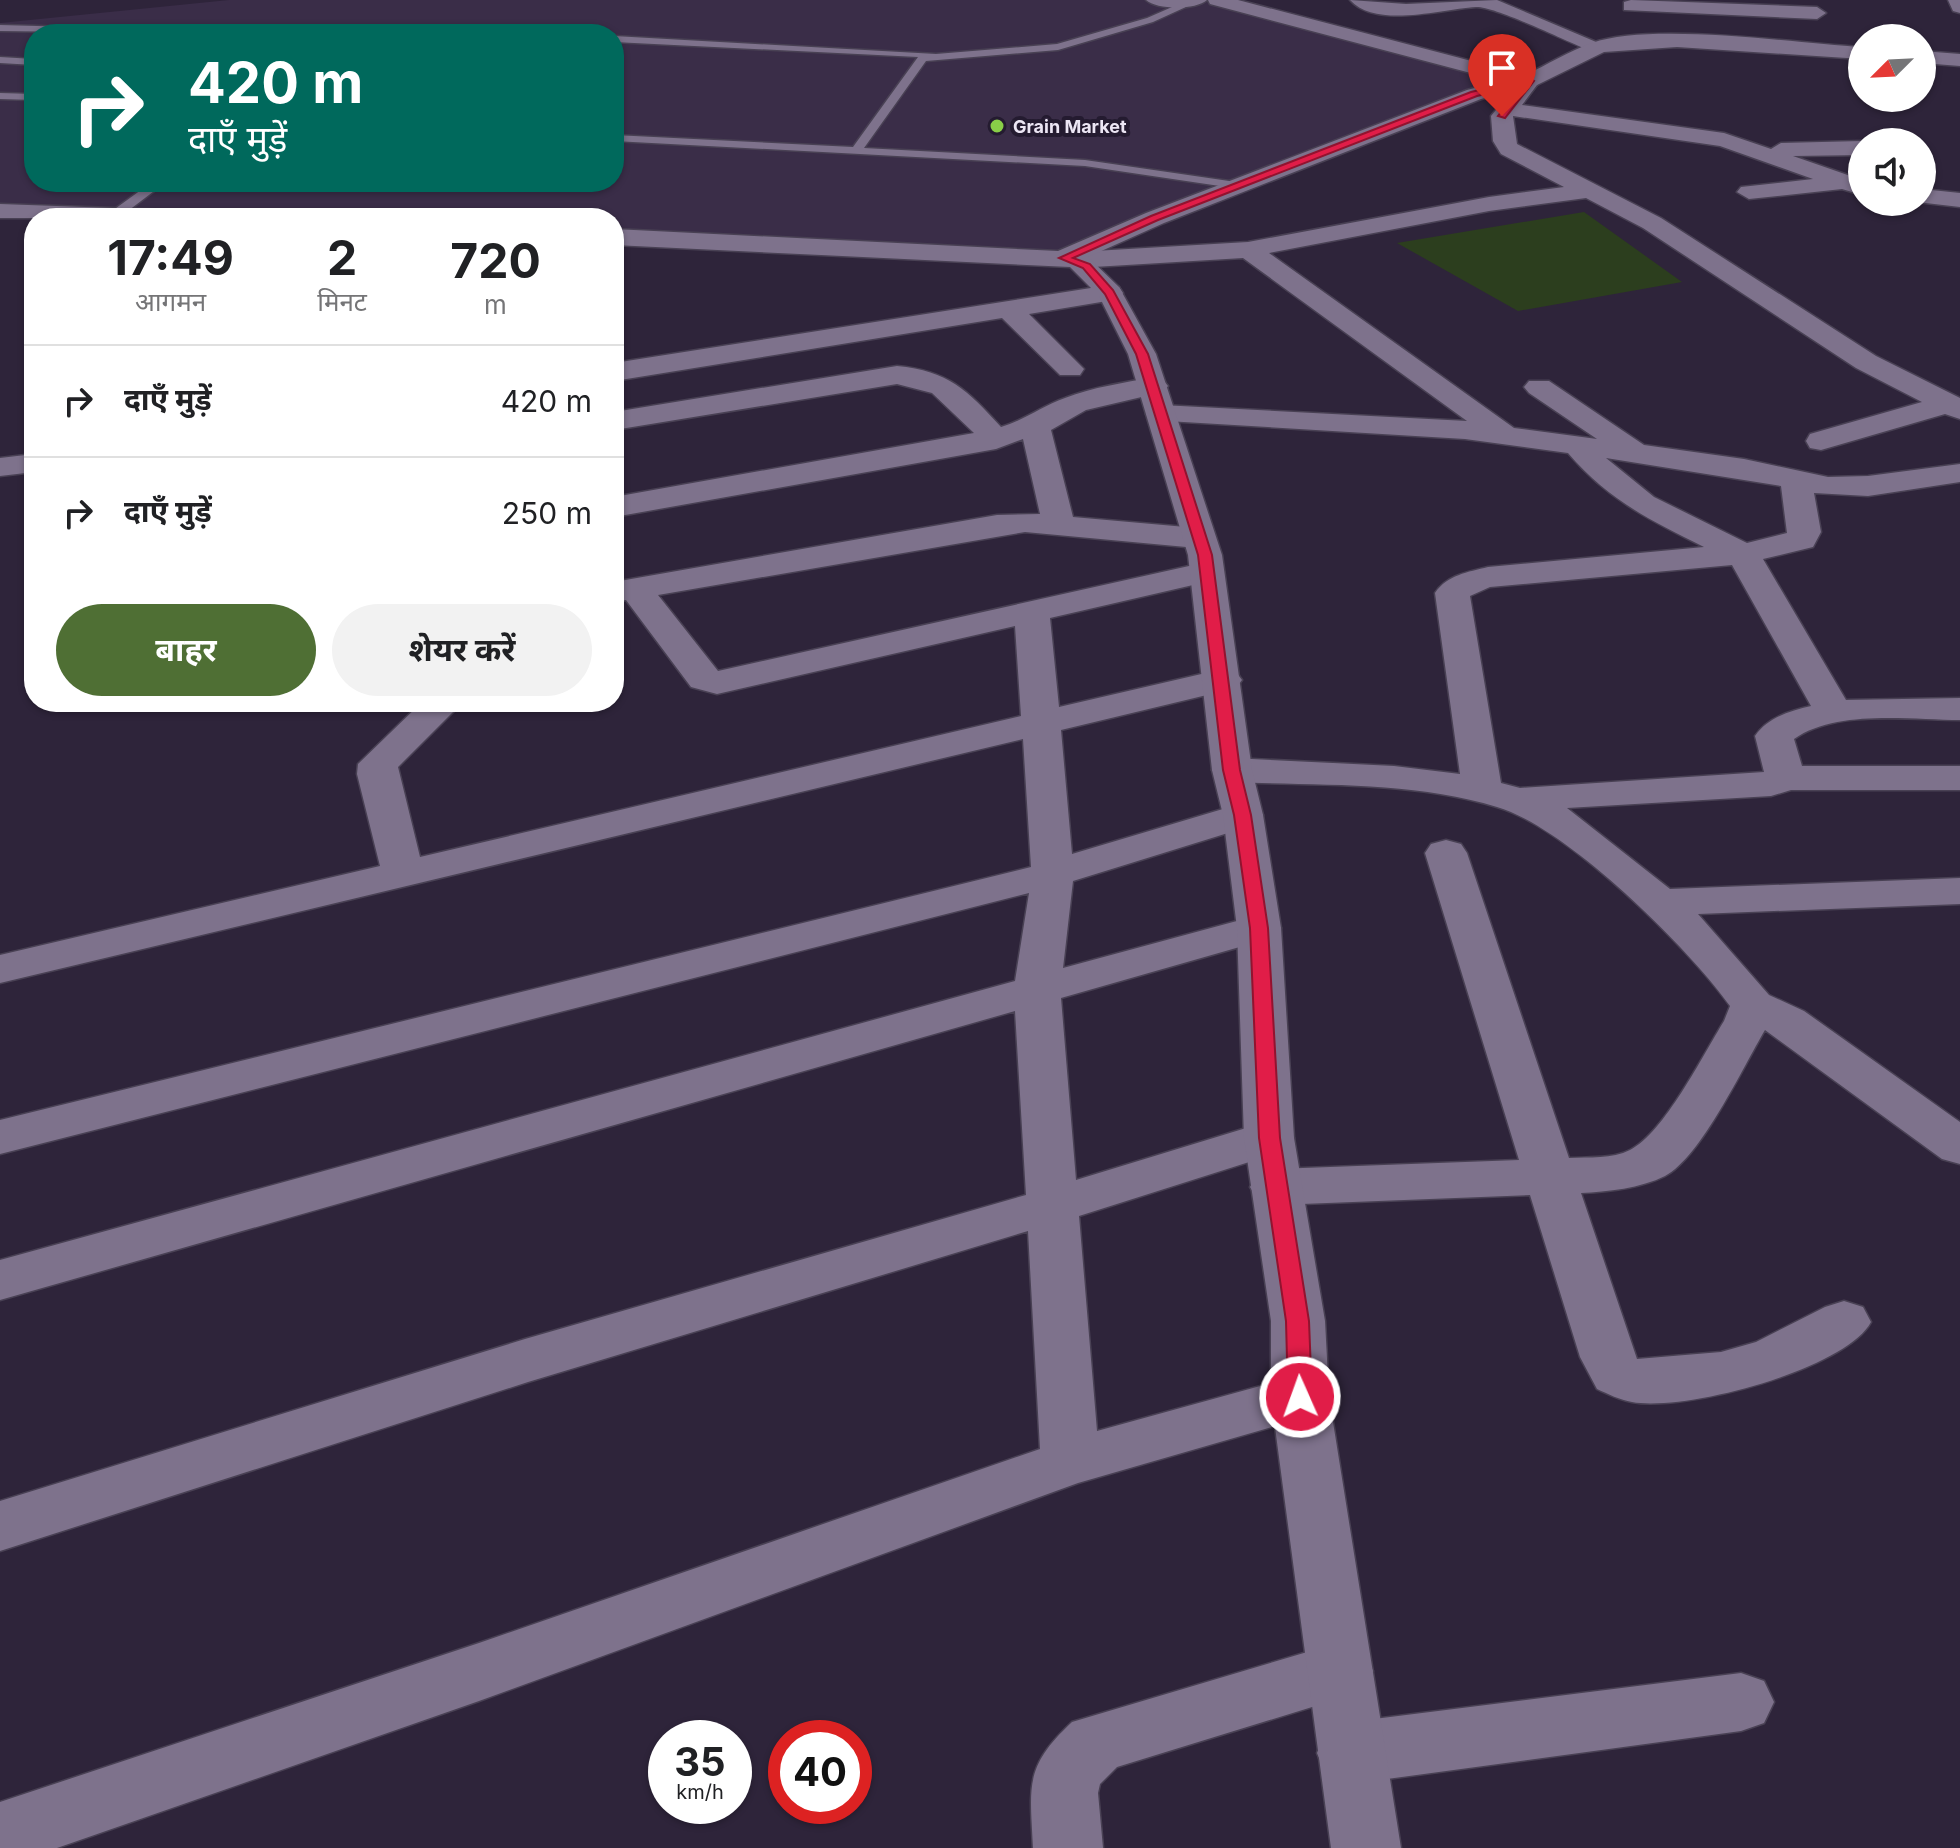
<!DOCTYPE html>
<html lang="hi">
<head>
<meta charset="utf-8">
<style>
	:root { --surface:#fff; --page:#f2f2f2; --text:#202124; --muted:#757577; --line:#e0e0e0; --accent:#4f6f34 }
	body { margin:0; font-family:Inter,"Noto Sans Devanagari",sans-serif; background:var(--page); color:var(--text); height:100vh; display:flex; flex-direction:column; font-size:30px; white-space:nowrap }
	* { box-sizing:border-box; margin:0 }
	p { font-size:26px; color:var(--muted) }
	.icon { flex:none; width:44px; height:44px; fill:none; stroke:currentColor; stroke-width:2; stroke-linecap:round; stroke-linejoin:round }
	.map { position:relative; flex:1; overflow:hidden }
	.sheet { position:absolute; left:24px; top:208px; width:600px; height:504px; display:flex; flex-direction:column; background:var(--surface); border-radius:32px; box-shadow:0 2px 6px #0004 }
	.sheet>* { flex:none }
	.banner { position:absolute; left:24px; top:24px; width:600px; height:168px; border-radius:32px; box-shadow:0 2px 6px #0004; background:#00695c; color:#fff; overflow:hidden }
	.needle { width:52px; rotate:246deg }
	.fabs { position:absolute; left:1848px; top:24px; display:grid; gap:16px }
	.fabs a { display:grid; place-items:center; width:88px; height:88px; border-radius:50%; background:var(--surface); box-shadow:0 2px 6px #0004; font-size:40px }
	.speed { position:absolute; left:648px; top:1720px; display:flex; gap:16px; font-size:40px; font-weight:700; text-align:center }
	.speed>* { display:grid; place-content:center; width:104px; height:104px; border-radius:50%; background:var(--surface); box-shadow:0 2px 6px #0004; line-height:1 }
	.speed small { font-size:20px; font-weight:400 }
	.speed .limit { border:12px solid #d22; background:#fff; color:#111 }
	.pin { position:absolute; display:grid; place-items:center; width:68px; height:68px; color:#fff; margin:-82px -34px; border-radius:50% 50% 50% 0; rotate:-45deg; box-shadow:0 0 8px #0007 }
	.pin .icon { rotate:45deg }
	.me { position:absolute; width:88px; margin:-44px; rotate:358deg; stroke-linejoin:round; filter:drop-shadow(0 0 6px #0008) }
	.turn { display:flex; align-items:center; gap:28px; height:168px; padding:0 32px; font-size:36px }
	.turn .icon { width:104px; height:104px; stroke-width:2.5 }
	.turn b { display:block; font-size:56px; line-height:68px }
	.eta { display:flex; justify-content:space-evenly; align-items:center; height:136px; text-align:center }
	.eta b { font-size:48px; font-weight:700; line-height:56px }
	.primary-button { display:flex; gap:16px; margin-top:auto; padding:16px 32px }
	.primary-button a { flex:1; height:92px; border-radius:48px; background:var(--accent); color:#fff; font-size:32px; font-weight:700; line-height:92px; text-align:center }
	.primary-button a+a { background:var(--page); color:var(--text) }
	ul { padding:0; list-style:none }
	li { display:flex; align-items:center; gap:24px; height:112px; padding:0 32px; border-top:2px solid var(--line) }
	li div { flex:1 }
	li b { display:block; font-size:30px }
	li em { font-style:normal }
	.map>svg:first-child { display:block }
</style>
</head>
<body>
<div class="map">
<svg width="1960" height="1848" viewBox="0 0 1960 1848">
	<rect width="100%" height="100%" fill="#2e243a"/>
	<path fill="#3a2d48" fill-rule="evenodd" d="M229,0H1206L1504,82L1058,259L614,240V218H185L0,212V23ZM34,34H614V182H34Z"/>
	<path fill="#2c3e1e" d="M1584,212L1682,282L1518,311L1397,243Z"/>
	<g fill="none" stroke-linecap="round" stroke-linejoin="round">
		<defs>
			<path id="service" d="M1188,0L1199,1L1153,22L1058,50L926,61L864,148L1085,160L1236,182L1242,186L1240,189L1085,166L614,141V135L853,147L918,57L614,42V36L936,54L1057,44L1147,18Z
				M0,25L224,31L229,34L0,31Z
				M381,28L471,31L476,34H355Z
				M0,57L34,59V65L0,63Z
				M0,93L34,94V100L0,99Z
				M152,182H166L120,217H112V211Z"/>
			<path id="minor" d="M1146,0H1207C1196,10 1157,10 1146,0Z
				M1350,0L1406,4L1497,0L1608,47L1598,53L1591,51C1568,42 1495,6 1476,7C1442,9 1376,29 1350,0Z
				M1631,0L1817,7L1826,13L1817,19L1624,10V2Z
				M1948,0H1960V13L1953,11Z
				M1530,75L1540,81L1522,105L1724,133L1771,149L1781,143L1862,141L1865,142H1862V155L1793,156L1862,180V195L1842,189L1749,199L1737,192L1741,187L1813,179L1720,146L1513,116L1517,144L1661,218L1876,356L1960,398V419L1945,414L1821,450L1810,448L1806,441L1810,434L1922,402L1856,368L1643,228L1586,198L1489,211L1269,253L1514,428L1597,439L1529,393L1524,387L1529,381H1549L1644,445L1744,459L1828,477L1868,476L1960,464V482L1868,496L1814,493L1821,532L1813,547L1763,559L1846,700L1960,698V720C1910,720 1837,709 1794,739L1802,766H1960V790H1791L1771,796L1567,808L1670,889L1960,878V904L1698,914L1769,995L1804,1011L1960,1122V1164L1942,1159L1765,1030C1743,1067 1701,1157 1665,1176C1641,1188 1607,1192 1581,1193L1637,1359L1721,1352L1756,1342L1825,1307L1844,1301L1863,1307L1871,1322C1846,1369 1685,1412 1632,1402C1620,1400 1608,1394 1597,1389L1580,1357L1530,1195L1276,1205L1258,1200L1250,1187L1258,1174L1276,1169L1519,1160L1425,853L1431,844L1446,840L1461,844L1467,853L1569,1158C1589,1157 1612,1159 1630,1150C1664,1133 1703,1055 1724,1021L1730,1006C1688,947 1566,827 1497,807C1413,781 1319,786 1232,782L1218,778L1212,770L1218,762L1232,758L1394,766L1460,774L1435,593C1447,575 1468,572 1488,567L1704,547C1650,520 1608,500 1568,453L1465,439L1150,420L1146,414L1150,408L1161,405L1467,421L1243,258L1077,268L1064,260L1077,252L1248,242L1489,197L1564,187L1501,154L1493,141L1491,116L1523,77ZM1606,458L1781,486L1787,533L1747,543L1654,497ZM1732,565L1811,706C1790,711 1768,717 1755,736L1764,772L1520,788L1501,783L1470,596L1490,587Z
				M1922,189L1960,193V207L1917,202H1922Z
				M1110,285L1119,287L1123,293L1119,299L1029,314L1084,369L1080,375H1060L1002,318L614,381V363Z
				M897,366C949,371 967,390 1001,427C1025,420 1042,406 1065,398C1093,387 1124,383 1153,377L1163,380L1168,386L1163,392L1086,410L1051,430L1073,517L1197,528L1209,531L1214,538L1209,545L1197,548L1025,532L658,595L718,671L1207,562L1219,565L1224,572L1219,579L1050,618L1059,707L1223,669L1236,672L1242,680L1236,688L1061,730L1072,854L1243,803L1257,806L1263,815L1257,824L1073,881L1063,968L1259,915L1275,919L1281,928L1275,937L1061,998L1076,1180L1269,1121L1287,1126L1294,1138L1287,1150L1079,1216L1097,1431L1300,1375L1320,1381L1329,1397L1320,1413L1078,1483L479,1701L57,1848H0V1802L479,1643L1040,1449L1028,1231L528,1382L0,1551V1501L525,1339L1026,1195L1015,1011L0,1300V1260L1015,981L1029,893L0,1154V1120L1031,867L1023,739L0,983V955L380,866L357,774L358,764L422,702H463L398,767L420,857L1021,716L1015,626L717,694L691,687L626,600L614,602V582L997,515L1040,514L1023,439L996,449L614,517V497L974,433L932,393L897,384L614,430V412Z
				M34,454V472L0,476V458Z
				M1341,1642L1364,1651L1373,1671L1364,1691L1117,1767L1100,1784L1098,1793L1103,1848H1033C1030,1785 1024,1767 1072,1722Z
				M1741,1673L1764,1681L1774,1702L1764,1723L1741,1731L1350,1784L1326,1775L1317,1753L1326,1731L1350,1722Z"/>
			<path id="tertiary" d="M1208,0H1238L1525,75C1547,65 1569,51 1592,43C1651,22 1795,43 1862,47V59L1677,47L1604,52L1537,85L1481,99L1164,223L1088,257L1119,287L1156,354L1222,555L1252,770L1263,815L1281,928L1294,1138L1325,1321L1329,1397L1401,1848H1331L1271,1397V1321L1244,1138L1237,928L1223,815L1212,770L1188,555L1128,354L1099,296L1070,267L614,245V229L1058,251L1146,213L1467,90L1501,81L1210,4Z
				M1922,51L1960,54V66L1922,63Z
				M0,204L198,211L210,218H0Z"/>
		</defs>
		<use href="#service" stroke="#494154" stroke-width="3"/>
		<use href="#minor" stroke="#494154" stroke-width="3"/>
		<use href="#tertiary" stroke="#494154" stroke-width="3"/>
		<use href="#service" fill="#7e728c" fill-rule="evenodd"/>
		<use href="#minor" fill="#7e728c" fill-rule="evenodd"/>
		<use href="#tertiary" fill="#7e728c" fill-rule="evenodd"/>
	</g>
	<path fill="#e11d48" stroke="#92132f" stroke-width="2" d="M1530,78L1534,81L1505,118L1498,116L1522,85L1477,96L1158,220L1073,258L1090,264L1113,290L1148,354L1212,555L1240,770L1251,815L1268,928L1280,1138L1309,1321L1312,1397L1309,1403H1292L1288,1397L1286,1321L1259,1138L1250,928L1234,815L1223,770L1198,555L1136,354L1105,294L1083,268L1059,258L1151,216L1471,92Z"/>
	<circle fill="#89ce48" stroke="#241b30" stroke-width="3" cx="997" cy="126" r="8"/>
	<g text-anchor="middle" dominant-baseline="central" stroke-width="8" stroke-linejoin="round" paint-order="stroke">
		<g font-size="18" font-weight="bold" fill="#ece6f4" stroke="#241b30" text-anchor="start">
			<text x="1013" y="126">Grain Market</text>
		</g>
	</g>
</svg>
<div class="fabs">
<a><svg class="needle" viewBox="-14 -14 28 28"><path d="M0-13l5 13h-10z" fill="#e53935"/><path d="M0 13l5-13h-10z" fill="#757577"/></svg></a>
<a><svg class="icon" aria-label="sound" viewBox="0 0 24 24"><path d="M4 9h4l5-4v14l-5-4H4zM17 9q2 3 0 6"/></svg></a>
</div>
<div class="speed"><div>35<small>km/h</small></div><div class="limit">40</div></div>
<div class="pin" style="left:1502px;top:116px;background:#d93025"><svg class="icon" aria-label="arrive" viewBox="0 0 24 24"><path d="M6 21V4h12l-3 4 3 4H6"/></svg></div>
<svg class="me" style="left:1300px;top:1397px" viewBox="-20 -20 40 40"><circle r="17" fill="#e11d48" stroke="#fff" stroke-width="3"/><path d="M0-11L8 9 0 5-8 9z" fill="#fff"/></svg>
<div class="banner">
<div class="turn"><svg class="icon" aria-label="right" viewBox="0 0 24 24"><path d="M7 20v-9h11M14 6l5 5-5 5"/></svg><div><b>420 m</b>दाएँ मुड़ें</div></div>
</div>
<section class="sheet">
<div class="eta">
<div><b>17:49</b><p>आगमन</p></div>
<div><b>2</b><p>मिनट</p></div>
<div><b>720</b><p>m</p></div>
</div>
<ul>
<li><svg class="icon" aria-label="right" viewBox="0 0 24 24"><path d="M7 20v-9h11M14 6l5 5-5 5"/></svg><div><b>दाएँ मुड़ें</b></div><em>420 m</em></li>
<li><svg class="icon" aria-label="right" viewBox="0 0 24 24"><path d="M7 20v-9h11M14 6l5 5-5 5"/></svg><div><b>दाएँ मुड़ें</b></div><em>250 m</em></li>
</ul>
<div class="primary-button"><a>बाहर</a><a>शेयर करें</a></div>
</section>
</div>
</body>
</html>
